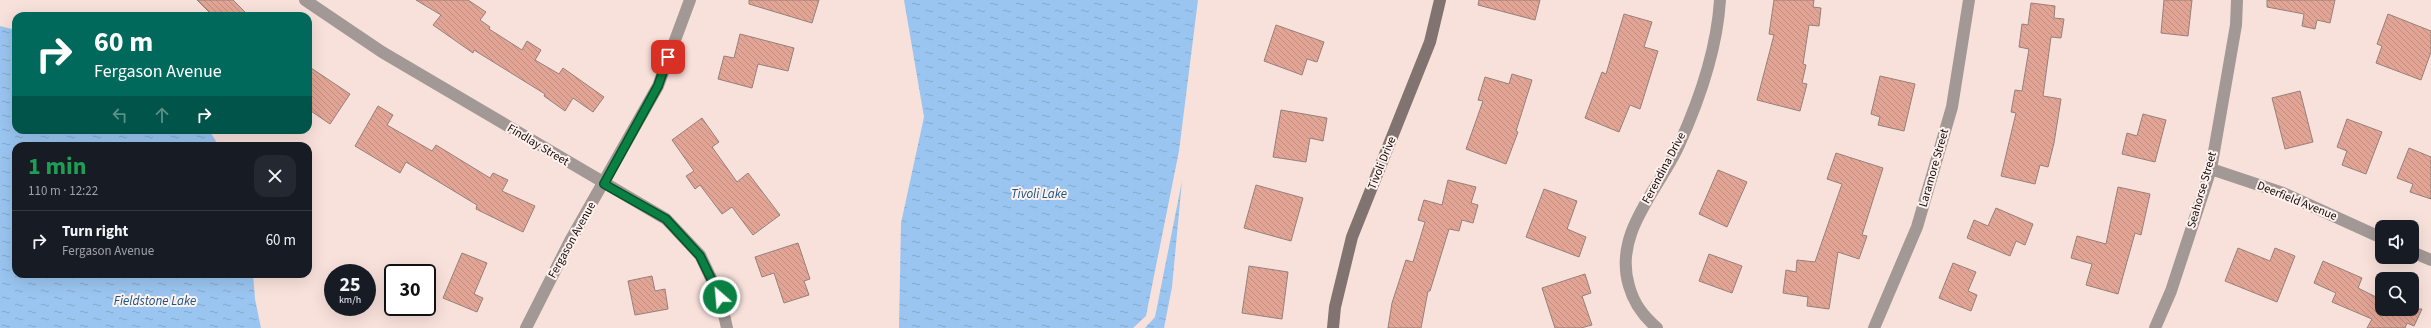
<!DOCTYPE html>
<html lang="en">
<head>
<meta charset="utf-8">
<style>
	:root { --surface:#171b24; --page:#242831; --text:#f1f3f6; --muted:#9ea1a6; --line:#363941 }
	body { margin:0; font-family:"Source Sans 3",sans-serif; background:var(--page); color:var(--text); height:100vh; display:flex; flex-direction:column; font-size:15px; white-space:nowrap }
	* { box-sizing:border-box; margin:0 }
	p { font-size:13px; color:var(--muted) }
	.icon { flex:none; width:22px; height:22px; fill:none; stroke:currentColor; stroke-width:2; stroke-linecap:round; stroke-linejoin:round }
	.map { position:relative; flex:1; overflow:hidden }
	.drawer { position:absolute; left:12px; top:142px; width:300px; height:136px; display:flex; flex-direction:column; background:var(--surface); border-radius:12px; box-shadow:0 4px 16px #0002 }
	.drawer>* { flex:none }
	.hud { position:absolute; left:12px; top:12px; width:300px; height:122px; border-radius:12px; box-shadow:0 4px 16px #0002; background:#00695c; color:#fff; overflow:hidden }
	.fabs { position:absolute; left:2375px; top:220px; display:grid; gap:8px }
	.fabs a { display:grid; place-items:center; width:44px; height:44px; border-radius:8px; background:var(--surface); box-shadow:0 4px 16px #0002; font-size:20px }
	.speed { position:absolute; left:324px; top:264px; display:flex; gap:8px; font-size:20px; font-weight:700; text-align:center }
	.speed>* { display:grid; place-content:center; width:52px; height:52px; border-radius:50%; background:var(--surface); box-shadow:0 4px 16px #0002; line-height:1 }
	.speed small { font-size:10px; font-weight:400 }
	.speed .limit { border:2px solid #111; border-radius:6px; background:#fff; color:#111 }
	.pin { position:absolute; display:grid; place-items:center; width:34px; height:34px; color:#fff; margin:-17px; border-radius:8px; box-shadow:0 2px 6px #0006 }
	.me { position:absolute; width:44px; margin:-22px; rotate:333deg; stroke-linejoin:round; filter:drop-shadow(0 0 3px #0008) }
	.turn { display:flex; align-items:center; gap:14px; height:84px; padding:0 16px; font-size:18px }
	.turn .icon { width:52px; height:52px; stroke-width:2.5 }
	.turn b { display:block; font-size:28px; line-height:34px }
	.lanes { display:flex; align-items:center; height:38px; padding:0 16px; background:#0003; justify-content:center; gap:20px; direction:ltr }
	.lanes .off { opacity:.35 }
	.round { display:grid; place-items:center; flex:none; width:42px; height:42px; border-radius:12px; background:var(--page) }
	.overview { display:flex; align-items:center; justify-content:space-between; height:68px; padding:0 16px }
	h1 { font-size:24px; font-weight:700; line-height:30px; color:#1e9e55 }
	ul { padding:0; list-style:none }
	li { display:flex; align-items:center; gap:12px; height:60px; padding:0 16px; border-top:1px solid var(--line) }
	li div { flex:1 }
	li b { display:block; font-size:15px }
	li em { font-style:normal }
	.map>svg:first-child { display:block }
</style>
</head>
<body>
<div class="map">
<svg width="2431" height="328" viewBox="0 0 2431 328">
	<defs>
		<pattern id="water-ripples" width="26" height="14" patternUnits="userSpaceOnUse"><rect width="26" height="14" fill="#9ac5f0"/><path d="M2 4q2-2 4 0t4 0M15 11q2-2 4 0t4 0" fill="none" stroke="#84a8cc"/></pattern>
		<pattern id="building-back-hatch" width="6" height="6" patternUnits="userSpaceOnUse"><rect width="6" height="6" fill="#e2a595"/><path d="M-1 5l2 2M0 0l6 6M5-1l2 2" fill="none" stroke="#c18d7f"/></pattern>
	</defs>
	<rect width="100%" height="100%" fill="#f9e1db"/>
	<path fill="url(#water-ripples)" d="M904,0H1198L1179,151L1146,316L1133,328H899L901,223L924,117Z
		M0,26L16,30V130H209L219,146H16V274H253L255,299L261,328H0Z
		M1182,181L1172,287L1164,328H1145L1155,317Z"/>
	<path fill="url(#building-back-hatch)" stroke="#95807a" d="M197,0H233L249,16H213Z
		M416,0H468L486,12L480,20L490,27L489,29L522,50L527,41L541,50L535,60L559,74L563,68L604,97L593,112L573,98L565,111L544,96L545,94L474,50L473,53L433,25L441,15Z
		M749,0H819L812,23L749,4Z
		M1479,0H1540L1535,20L1478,5Z
		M1774,0H1814L1813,7L1821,8L1819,26L1809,25L1803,64L1806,65L1802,83L1807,84L1800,111L1757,100L1774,35L1769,34Z
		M2164,0H2192L2188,36L2161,33Z
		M2267,0H2335L2330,23L2317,20L2315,29L2302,26L2304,14L2267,7Z
		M2031,3L2055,6L2054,18L2064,19L2061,38L2051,37L2043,96L2061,99L2054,143L2048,167L2040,165L2035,184L2001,176L2016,113L2011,112L2015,90L2022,91L2029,49L2019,47L2022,24L2028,25Z
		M1624,14L1652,22L1644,47L1658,51L1640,109L1630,105L1619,132L1585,118L1602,72L1606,74Z
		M2388,14L2431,31V52L2421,80L2376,63L2382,46L2377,44Z
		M1276,25L1324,42L1317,62L1307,59L1302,75L1264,61Z
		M740,34L794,48L788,71L758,64L752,88L718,79L724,56L734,58Z
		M308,66L350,94L330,124L308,109Z
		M1512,74L1532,80L1516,131L1518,132L1506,164L1466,149L1483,101L1478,100L1485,77L1509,84Z
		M1880,76L1915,84L1904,131L1878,125L1880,117L1871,114Z
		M2300,91L2313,142L2285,149L2272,98Z
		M378,106L393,115L387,125L432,151L436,145L490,178L493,173L508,180L502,191L535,206L523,232L476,209L477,205L406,162L400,173L355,146Z
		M1281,110L1327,118L1323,141L1310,138L1306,162L1273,157Z
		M2143,114L2166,120L2155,162L2122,154L2127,133L2137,136Z
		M702,118L719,142L712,147L737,182L748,173L780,215L753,235L732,207L722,214L700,185L695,189L686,176L694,171L672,140Z
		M2347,119L2382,132L2366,174L2342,165L2347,151L2337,147Z
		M2409,148L2431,157V199L2410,192L2413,184L2397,178Z
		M1836,153L1883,168L1862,235L1867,236L1859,259L1838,252L1829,309L1807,306L1808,297L1783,293L1786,270L1796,272L1797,260L1815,262L1842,184L1827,179Z
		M1718,170L1747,182L1727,227L1699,214Z
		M1448,180L1476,187L1471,203L1478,205L1473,223L1462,220L1459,231L1449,229L1430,291H1428L1421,328H1388L1392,303L1406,260L1413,262L1425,222L1418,220L1424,200L1442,205Z
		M1256,185L1303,198L1291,241L1244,228Z
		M2118,187L2150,194L2141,235L2135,233L2118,294L2086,285L2092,264L2071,258L2077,236L2106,244Z
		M1544,189L1577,201L1567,229L1586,237L1579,257L1526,237Z
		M1996,208L2033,224L2025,245L2016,241L2010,256L1967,238L1974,220L1988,226Z
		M798,243L810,279L804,281L809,295L784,303L774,273L762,277L755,257Z
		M2238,248L2270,261L2275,248L2295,256L2277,302L2225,281Z
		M462,253L487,263L474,294L483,298L477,312L443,298Z
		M1709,254L1742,266L1732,293L1699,281Z
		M2323,261L2362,278L2358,288L2382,300V309H2422L2414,326L2407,323L2405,328H2367L2372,319L2332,302L2336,293L2314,283Z
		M1953,263L1976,272L1968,291L1977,295L1971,311L1939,298Z
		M1249,266L1288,272L1282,319L1242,313Z
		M1585,274L1591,293L1582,296L1592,325L1581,328H1555L1542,288Z
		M652,276L655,291L665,289L668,309L635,315L628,281Z"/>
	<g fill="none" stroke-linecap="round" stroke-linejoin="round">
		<path stroke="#a29896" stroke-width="12" d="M305,0L382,52L666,219L700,255L720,297L727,328
			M2211,169L2283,193L2382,238
			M2412,252L2431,260
			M526,328L570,241L658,86L690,0
			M1657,328C1643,316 1634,304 1629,286C1613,233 1658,191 1679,145C1699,101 1717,49 1720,0
			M1874,328L1917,227L1952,107L1969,0
			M2155,328L2171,291L2211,169L2236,25L2237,0"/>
		<path stroke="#81736f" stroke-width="12" d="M1333,328L1335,307L1352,237L1430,42L1440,0"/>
	</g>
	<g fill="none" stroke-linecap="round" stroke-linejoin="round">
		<defs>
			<path id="route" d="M668,57L658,86L604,184L666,219L700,256L720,297"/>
		</defs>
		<use href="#route" stroke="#07532c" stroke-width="10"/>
		<use href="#route" stroke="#0b8043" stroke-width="7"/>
	</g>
	<g text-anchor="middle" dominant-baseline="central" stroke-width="4" stroke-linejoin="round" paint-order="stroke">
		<g font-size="12" fill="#120b09" stroke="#fff1ed">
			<text transform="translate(538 145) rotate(31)">Findlay Street</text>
			<text transform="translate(1382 163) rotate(-68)">Tivoli Drive</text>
			<text transform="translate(1664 168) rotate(-62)">Ferendina Drive</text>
			<text transform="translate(1934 168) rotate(-74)">Laramore Street</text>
			<text transform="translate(2202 190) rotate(-74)">Seahorse Street</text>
			<text transform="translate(2297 201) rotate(22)">Deerfield Avenue</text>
			<text transform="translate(572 240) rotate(-61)">Fergason Avenue</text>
		</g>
		<g font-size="13" font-style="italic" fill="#17558a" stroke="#fff1ed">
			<text x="1039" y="194">Tivoli Lake</text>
			<text x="155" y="301">Fieldstone Lake</text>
		</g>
	</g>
</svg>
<div class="fabs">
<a><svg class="icon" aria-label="sound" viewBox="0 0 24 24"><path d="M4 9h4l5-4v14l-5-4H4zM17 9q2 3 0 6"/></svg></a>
<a><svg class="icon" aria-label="search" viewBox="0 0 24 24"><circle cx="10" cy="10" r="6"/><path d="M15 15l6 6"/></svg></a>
</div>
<div class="speed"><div>25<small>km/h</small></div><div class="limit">30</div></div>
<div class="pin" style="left:668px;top:57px;background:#d93025"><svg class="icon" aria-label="arrive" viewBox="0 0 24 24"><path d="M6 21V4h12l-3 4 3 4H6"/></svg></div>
<svg class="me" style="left:720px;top:297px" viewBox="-20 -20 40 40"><circle r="17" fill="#0b8043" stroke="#fff" stroke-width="3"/><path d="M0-11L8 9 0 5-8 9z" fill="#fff"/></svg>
<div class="hud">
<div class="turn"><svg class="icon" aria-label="right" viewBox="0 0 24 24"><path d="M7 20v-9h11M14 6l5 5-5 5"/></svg><div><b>60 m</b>Fergason Avenue</div></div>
<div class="lanes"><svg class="icon off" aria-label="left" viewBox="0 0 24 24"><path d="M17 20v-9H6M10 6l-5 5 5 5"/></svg><svg class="icon off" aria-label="ahead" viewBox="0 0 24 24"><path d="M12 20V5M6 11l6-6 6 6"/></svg><svg class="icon" aria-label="right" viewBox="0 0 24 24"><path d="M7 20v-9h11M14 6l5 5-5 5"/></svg></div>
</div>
<section class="drawer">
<div class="overview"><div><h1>1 min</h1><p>110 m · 12:22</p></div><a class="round"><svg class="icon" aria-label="close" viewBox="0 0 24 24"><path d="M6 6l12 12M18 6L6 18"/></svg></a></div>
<ul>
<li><svg class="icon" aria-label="right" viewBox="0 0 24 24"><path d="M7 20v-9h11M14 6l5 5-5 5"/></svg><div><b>Turn right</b><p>Fergason Avenue</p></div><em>60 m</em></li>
</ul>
</section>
</div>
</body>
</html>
